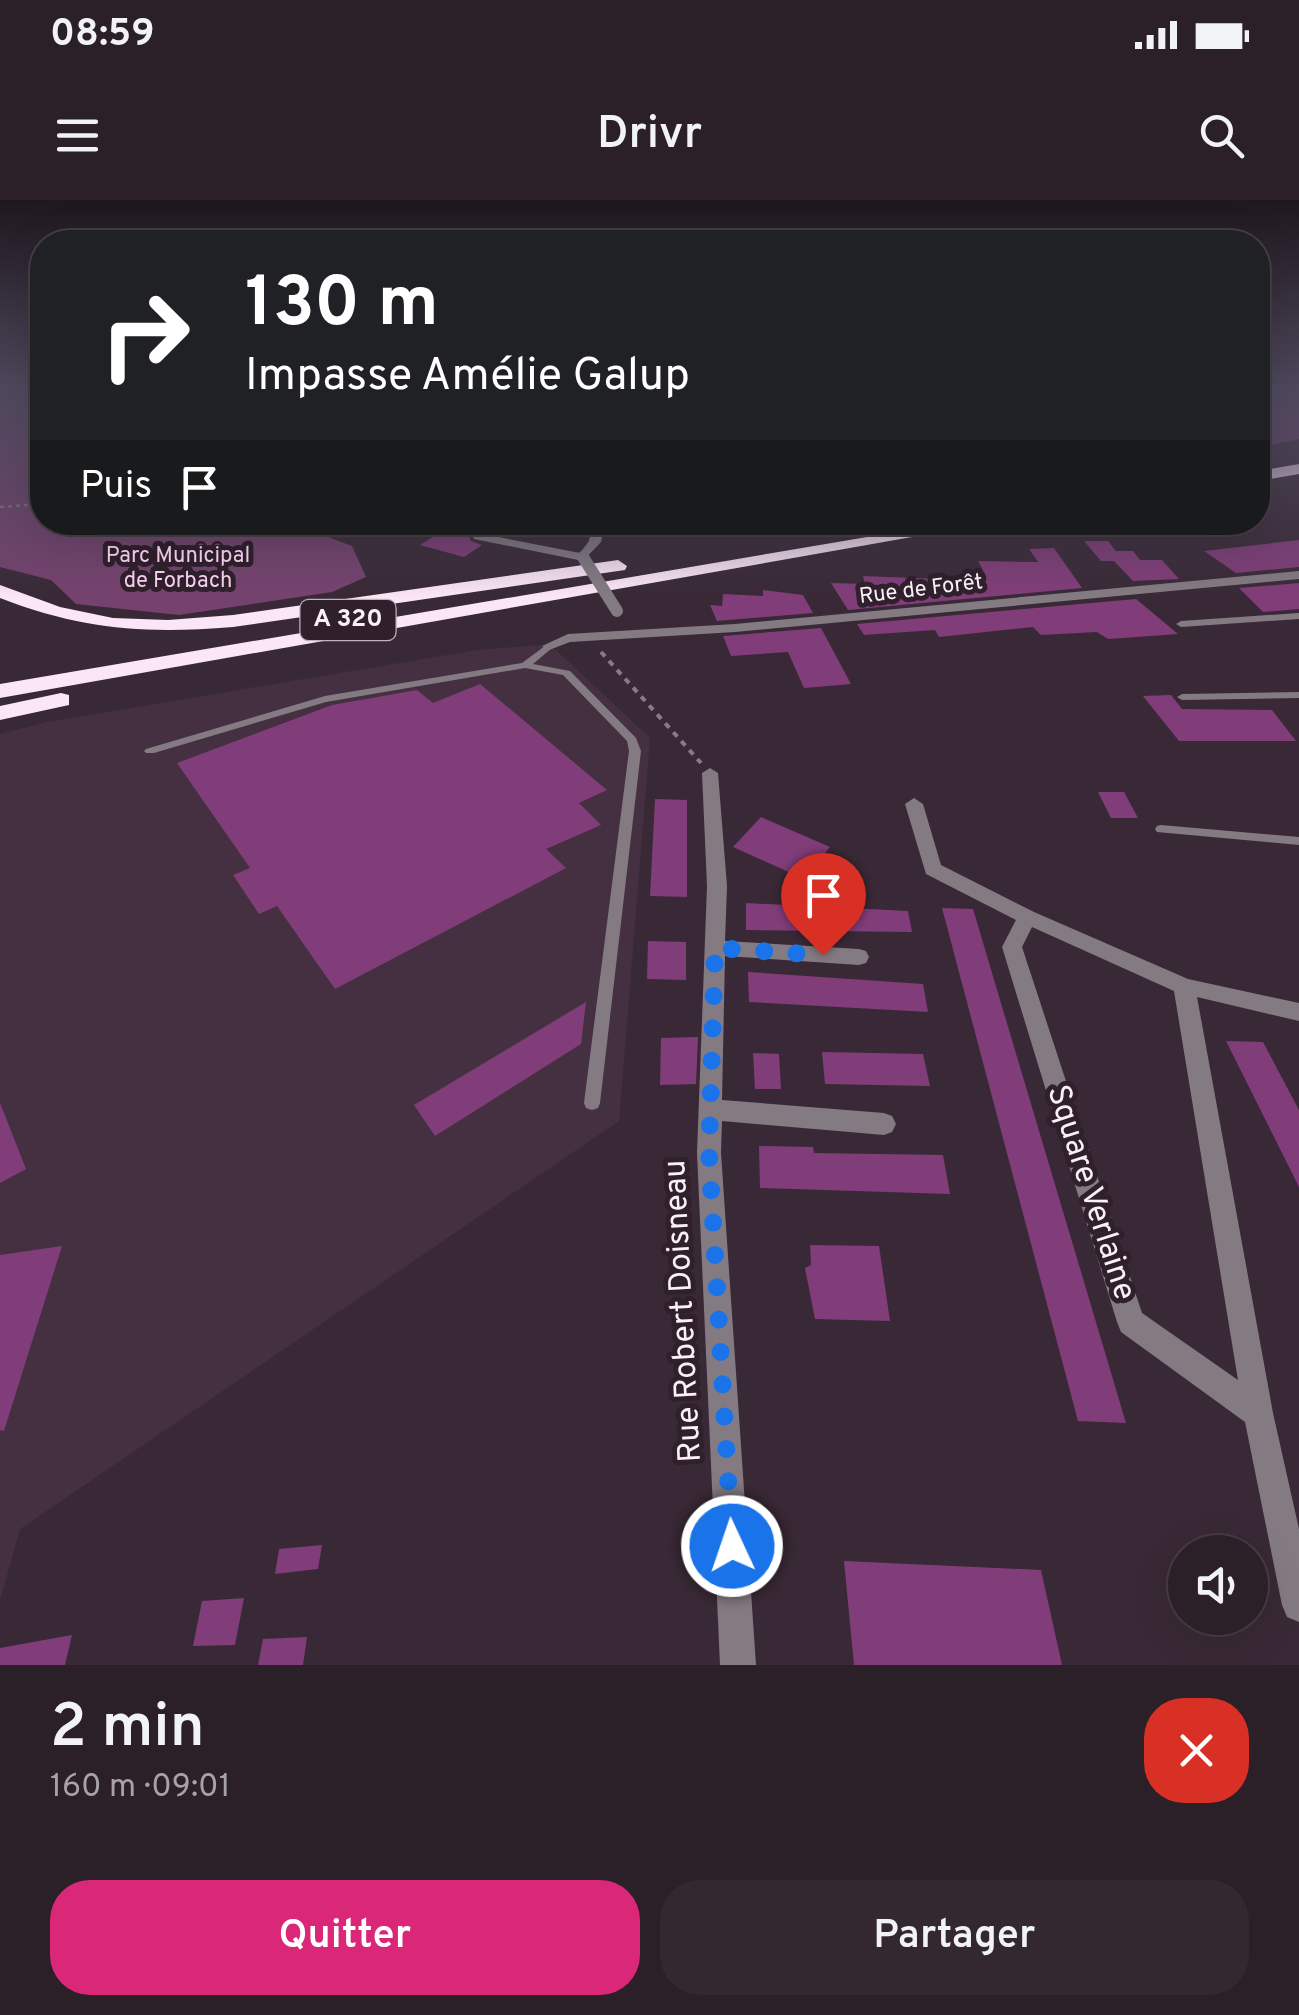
<!DOCTYPE html>
<html lang="fr">
<head>
<meta charset="utf-8">
<style>
	:root { --surface:#2b1f28; --page:#332730; --text:#f1f3f6; --muted:#a6a2a8; --line:#473d45; --accent:#db2777 }
	body { margin:0; font-family:Overpass,sans-serif; background:var(--page); color:var(--text); height:100vh; display:flex; flex-direction:column; font-size:38px; white-space:nowrap }
	* { box-sizing:border-box; margin:0 }
	p { font-size:32px; color:var(--muted) }
	.icon { flex:none; width:55px; height:55px; fill:none; stroke:currentColor; stroke-width:2; stroke-linecap:round; stroke-linejoin:round }
	.map { position:relative; height:1465px; overflow:hidden }
	.panel { display:flex; flex-direction:column; background:var(--surface); flex:1 }
	.panel>* { flex:none }
	.banner { position:absolute; left:30px; top:30px; width:1240px; height:305px; border-radius:40px; box-shadow:0 10px 40px #0002,0 0 0 2px var(--line); background:#202124; color:#fff; overflow:hidden }
	.fabs { position:absolute; left:1168px; top:1335px; display:grid; gap:20px }
	.fabs a { display:grid; place-items:center; width:100px; height:100px; border-radius:50%; background:var(--surface); box-shadow:0 10px 40px #0002,0 0 0 2px var(--line); font-size:50px }
	.pin { position:absolute; display:grid; place-items:center; width:85px; height:85px; color:#fff; margin:-102px -42px; border-radius:50% 50% 50% 0; rotate:-45deg; box-shadow:0 0 10px #0007 }
	.pin .icon { rotate:45deg }
	.me { position:absolute; width:110px; margin:-55px; rotate:357deg; stroke-linejoin:round; filter:drop-shadow(0 0 8px #0008) }
	.turn { display:flex; align-items:center; gap:35px; height:210px; padding:0 50px; font-size:45px }
	.turn .icon { width:130px; height:130px; stroke-width:2.5 }
	.turn b { display:block; font-size:70px; line-height:85px }
	.then { display:flex; align-items:center; height:95px; padding:0 50px; background:#0003; gap:20px; font-size:38px }
	.round { display:grid; place-items:center; flex:none; width:105px; height:105px; border-radius:40px; background:var(--page) }
	.head { display:flex; align-items:center; justify-content:space-between; height:170px; padding:0 50px }
	h1 { font-size:60px; font-weight:600; line-height:75px }
	.cta { display:flex; gap:20px; margin-top:auto; padding:20px 50px }
	.cta a { flex:1; height:115px; border-radius:40px; background:var(--accent); color:#fff; font-size:40px; font-weight:600; line-height:115px; text-align:center }
	.cta a+a { background:var(--page); color:var(--text) }
	.status { display:flex; justify-content:space-between; align-items:center; height:70px; padding:0 50px; background:var(--surface); direction:ltr }
	.status svg { height:28px; fill:currentColor }
	header { display:flex; justify-content:space-between; align-items:center; height:130px; padding:0 50px; background:var(--surface); font-size:45px; font-weight:600 }
	.map>svg:first-child { display:block }
</style>
</head>
<body>
<div class="status"><b>08:59</b><svg viewBox="0 0 49 12"><path d="M0 12V9h3v3zM5 12V6h3v6zM10 12V3h3v9zM15 12V0h3v12zM26 1h20v11H26zM47 4h2v5h-2z"/></svg></div>
<header><svg class="icon" aria-label="menu" viewBox="0 0 24 24"><path d="M4 6h16M4 12h16M4 18h16"/></svg>Drivr<svg class="icon" aria-label="search" viewBox="0 0 24 24"><circle cx="10" cy="10" r="6"/><path d="M15 15l6 6"/></svg></header>
<div class="map">
<svg width="1299" height="1465" viewBox="0 0 1299 1465">
	<rect width="100%" height="100%" fill="#392936"/>
	<path fill="#453042" d="M541,445L555,449L650,538L619,921L20,1329L0,1400V534L47,522L477,450Z"/>
	<path fill="#75426e" d="M0,193H42V322L290,323L352,346L366,377L332,392L179,415L76,404L51,380L0,367Z
		M1258,193H1299V239L1258,247Z"/>
	<path fill="#813d79" d="M457,322H470L465,327L471,341L482,345L464,357L420,345Z
		M1299,340V367L1236,373L1204,351Z
		M1084,341H1108L1116,351H1133L1140,360H1162L1179,379L1133,381L1114,361H1101Z
		M1054,348L1082,388L848,410L831,383L865,384L863,376L967,380L973,378L970,374H985L978,361L1038,362L1029,349Z
		M1299,383V409L1263,412L1239,388Z
		M763,390L803,395L813,413L717,421L710,405L722,406L723,394L763,396Z
		M1136,399L1178,434L1108,439L1097,432L1041,435L1033,427L939,437L935,430L864,435L857,424Z
		M821,428L851,484L804,488L788,452L731,456L723,436Z
		M480,484L607,590L579,603L601,625L546,649L566,668L335,789L277,706L259,714L233,675L250,668L177,563L332,505L417,490L433,503Z
		M1171,495L1182,509L1272,510L1296,541H1179L1143,496Z
		M1098,592H1124L1138,618H1111Z
		M655,599L687,600V697L650,696Z
		M761,617L830,647L804,679L733,647Z
		M746,703L908,711L912,732L746,730Z
		M942,708L973,709L1126,1223L1078,1221Z
		M648,741L686,742V780L647,779Z
		M748,772L923,784L928,812L749,802Z
		M586,802L581,844L435,936L414,905Z
		M698,837L696,884L660,885L661,838Z
		M1226,841L1263,842L1299,910V987Z
		M822,852L923,854L930,886L825,884Z
		M753,853L779,854L781,889H755Z
		M0,903L26,969L0,983Z
		M759,946L813,947L814,953L943,955L950,994L760,988Z
		M810,1045L879,1046L890,1121L815,1119L805,1068L811,1065Z
		M62,1046L4,1231L0,1230V1055Z
		M322,1345L318,1369L275,1374L279,1349Z
		M844,1361L1041,1370L1062,1465H854Z
		M244,1398L235,1445L193,1446L202,1401Z
		M72,1435L65,1465H0V1448Z
		M307,1437L303,1465H258L263,1439Z"/>
	<g fill="none" stroke-linecap="round" stroke-linejoin="round">
		<path stroke="#887a86" stroke-width="2.5" stroke-dasharray="4 4" stroke-linecap="butt" d="M0,307L42,304"/>
		<path stroke="#887a86" stroke-width="4" stroke-dasharray="6 6" stroke-linecap="butt" d="M601,452L701,563"/>
		<path fill="#847b82" fill-rule="evenodd" d="M1299,413V419L1181,427L1176,424L1181,421Z
			M549,443L552,444V448L533,464L570,471L636,538L641,551L600,903L598,908L592,910L586,908L584,903L629,551L627,541L563,475L525,468L326,502L154,553H146L144,551L146,549L325,496L522,463Z
			M1299,492V498L1182,500L1177,497L1182,494Z
			M1161,625L1299,637V645L1157,632L1155,629L1157,626Z"/>
		<path fill="#847b82" fill-rule="evenodd" d="M476,322H489L481,329L483,334L580,353L589,341L593,322H605L601,342L583,361L474,339L469,328Z
			M1299,371V379L735,432L570,442L549,450L542,446L568,434L735,424Z
			M710,568L718,573L727,686L725,741L859,749L866,751L869,757L866,763L859,765L725,756L722,900L884,913L892,916L896,924L892,932L884,935L722,921L721,953L756,1465H720L697,953L707,686L702,573Z
			M914,598L923,604L941,665L1034,712L1188,779L1299,803V821L1197,797L1273,1213L1299,1329V1422L1287,1417L1282,1405L1245,1222L1121,1132L1117,1122L1002,747L1016,720L926,674L905,604ZM1032,727L1174,791L1238,1180L1142,1113L1022,747Z"/>
		<path fill="#fbe6f7" fill-rule="evenodd" d="M1299,264V274L1258,281V271Z
			M956,322H997L0,498V484Z
			M618,360L627,366L625,370L233,427C145,434 83,430 0,398V385L60,407L113,418L168,420L233,415Z
			M61,493L69,495V505L0,520V506Z"/>
		<path stroke="#847b82" stroke-width="12" d="M583,357L617,411"/>
	</g>
	<linearGradient id="sky" x2="0" y2="1"><stop stop-color="#1f171e"/><stop offset="0.48" stop-color="#4e495d"/><stop offset="1" stop-color="#4e495d" stop-opacity="0"/></linearGradient>
	<rect width="1299" height="398" fill="url(#sky)"/>
	<g fill="none" stroke-linecap="round" stroke-linejoin="round">
		<path stroke="#1a73e8" stroke-width="18" stroke-dasharray="0 32.4" d="M732,1346L709,953L715,748L823,755"/>
	</g>
	<g text-anchor="middle" dominant-baseline="central" stroke-width="10" stroke-linejoin="round" paint-order="stroke">
		<g font-size="22" fill="#f6cfef" stroke="#2f202c">
			<text x="178" y="356">Parc Municipal<tspan x="178" dy="25">de Forbach</tspan></text>
		</g>
		<g font-size="22" fill="#fbf0f9" stroke="#2f202c">
			<text transform="translate(921 390) rotate(-7)">Rue de Forêt</text>
		</g>
		<rect fill="#2f202c" stroke="#beb2bc" stroke-width="2.5" x="300.5" y="400" width="95" height="40" rx="8"/>
		<g font-size="25" font-weight="bold" fill="#fbf0f9">
			<text x="348" y="420">A 320</text>
		</g>
		<g font-size="32" fill="#fbf0f9" stroke="#2f202c">
			<text transform="translate(1090 993) rotate(72)">Square Verlaine</text>
			<text transform="translate(684 1111) rotate(-93)">Rue Robert Doisneau</text>
		</g>
	</g>
</svg>
<div class="fabs">
<a><svg class="icon" aria-label="sound" viewBox="0 0 24 24"><path d="M4 9h4l5-4v14l-5-4H4zM17 9q2 3 0 6"/></svg></a>
</div>
<div class="pin" style="left:823px;top:755px;background:#d93025"><svg class="icon" aria-label="arrive" viewBox="0 0 24 24"><path d="M6 21V4h12l-3 4 3 4H6"/></svg></div>
<svg class="me" style="left:732px;top:1346px" viewBox="-20 -20 40 40"><circle r="17" fill="#1a73e8" stroke="#fff" stroke-width="3"/><path d="M0-11L8 9 0 5-8 9z" fill="#fff"/></svg>
<div class="banner">
<div class="turn"><svg class="icon" aria-label="right" viewBox="0 0 24 24"><path d="M7 20v-9h11M14 6l5 5-5 5"/></svg><div><b>130 m</b>Impasse Amélie Galup</div></div>
<div class="then">Puis<svg class="icon" aria-label="arrive" viewBox="0 0 24 24"><path d="M6 21V4h12l-3 4 3 4H6"/></svg></div>
</div>
</div>
<section class="panel">
<div class="head"><div><h1>2 min</h1><p>160 m · 09:01</p></div><a class="round" style="background:#d93025;color:#fff"><svg class="icon" aria-label="close" viewBox="0 0 24 24"><path d="M6 6l12 12M18 6L6 18"/></svg></a></div>
<div class="cta"><a>Quitter</a><a>Partager</a></div>
</section>
</body>
</html>
